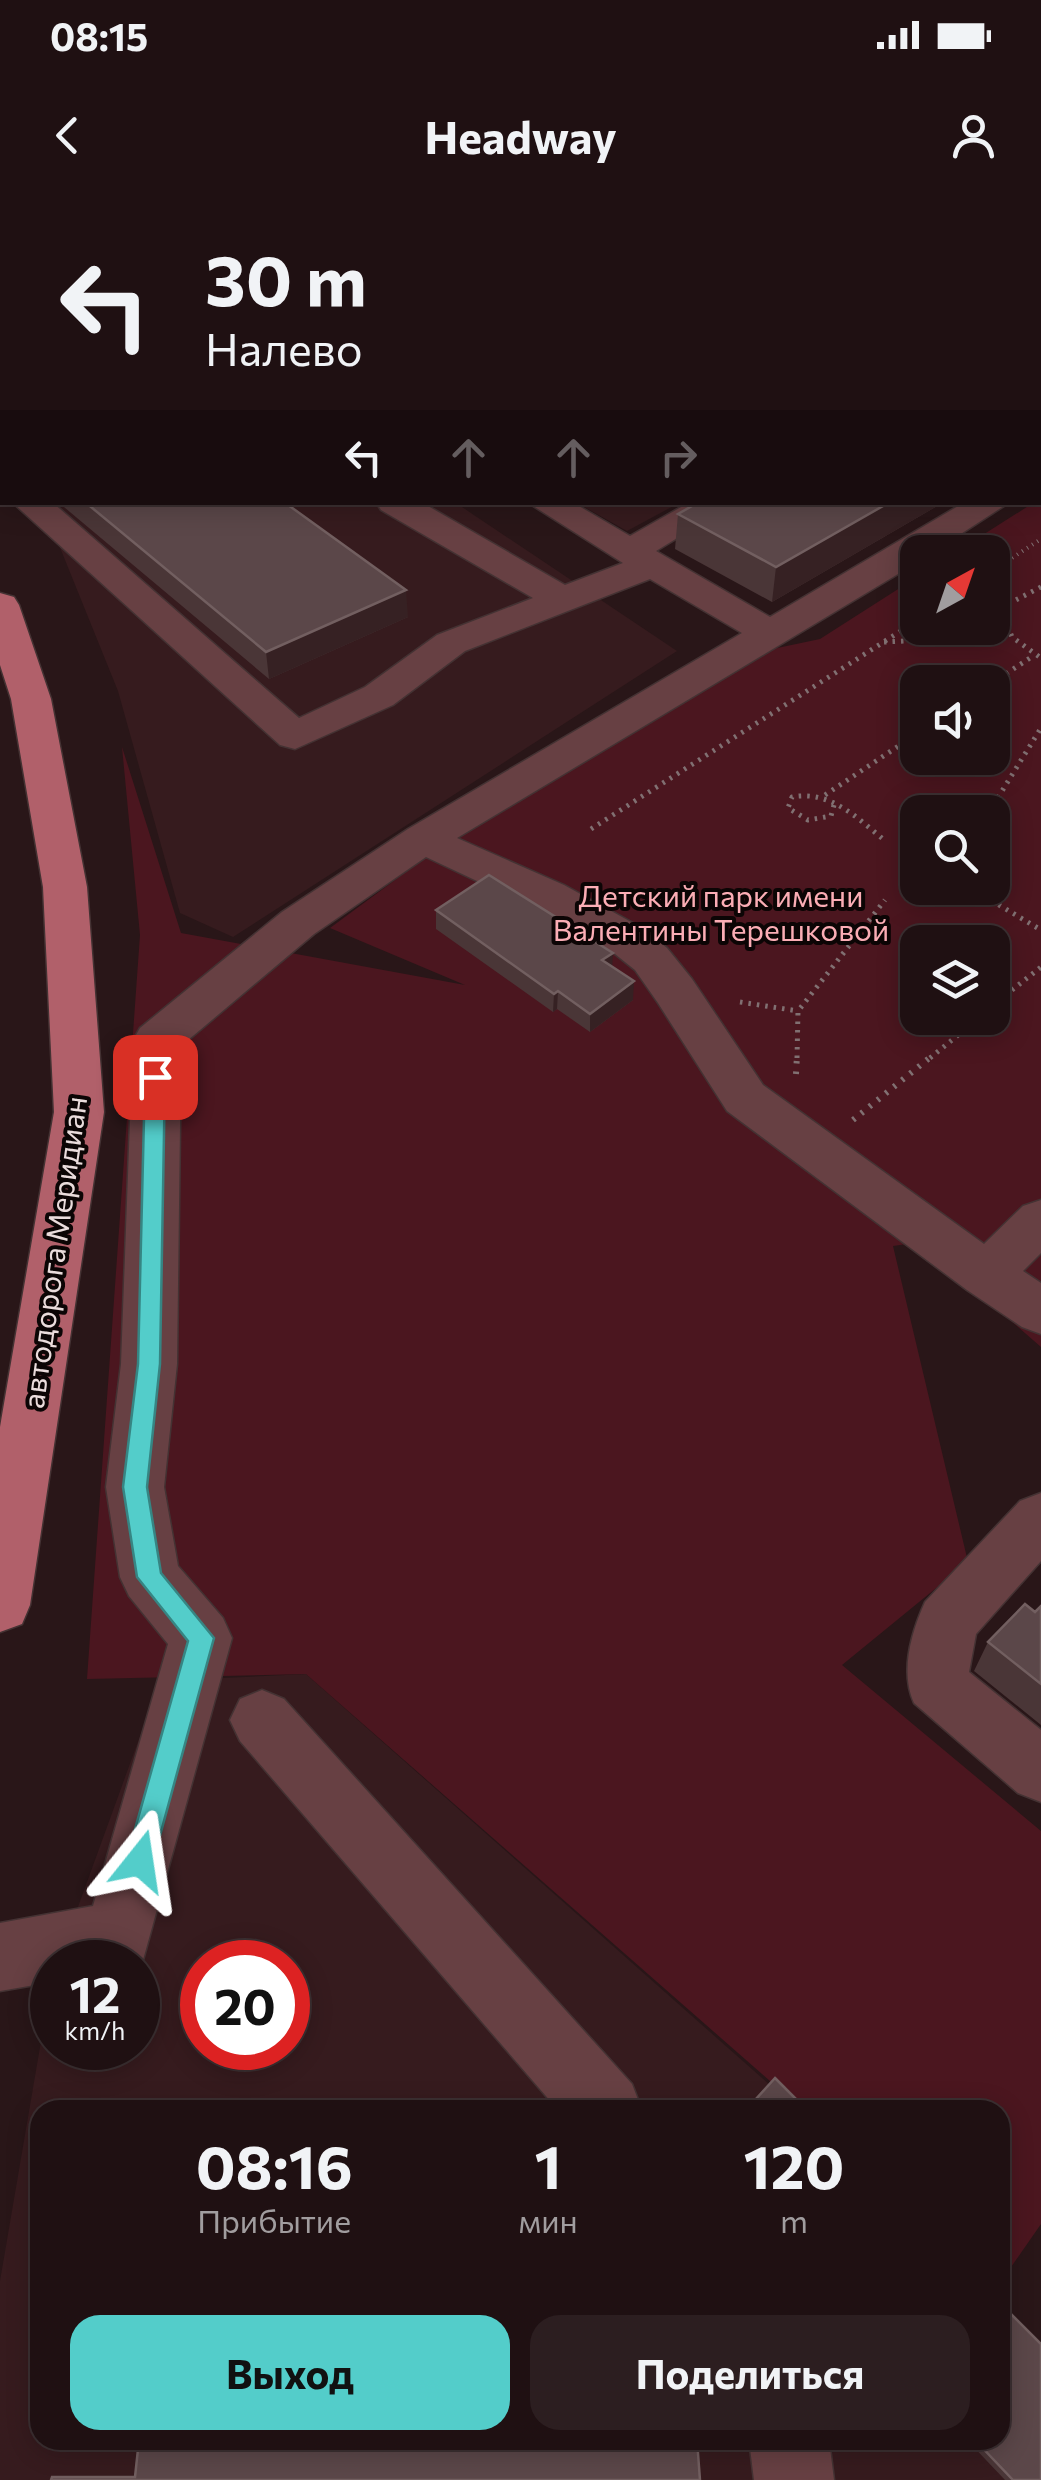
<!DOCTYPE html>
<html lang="ru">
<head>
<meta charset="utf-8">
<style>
	:root { --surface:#1f1012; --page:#2c1e20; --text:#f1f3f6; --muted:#a19d9f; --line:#3c3032; --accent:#53cdca }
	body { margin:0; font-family:Commissioner,sans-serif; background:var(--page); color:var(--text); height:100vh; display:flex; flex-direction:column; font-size:38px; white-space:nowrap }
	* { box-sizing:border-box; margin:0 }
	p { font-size:32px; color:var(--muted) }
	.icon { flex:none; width:55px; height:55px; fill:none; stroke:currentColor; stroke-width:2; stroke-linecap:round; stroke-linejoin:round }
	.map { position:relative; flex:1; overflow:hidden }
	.sheet { position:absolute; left:30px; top:1900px; width:980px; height:350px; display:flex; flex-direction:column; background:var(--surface); border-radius:30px; box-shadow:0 5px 25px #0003,0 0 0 2px var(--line) }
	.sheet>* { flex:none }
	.guide { position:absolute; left:0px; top:0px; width:1042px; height:305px; box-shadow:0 5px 25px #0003,0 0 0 2px var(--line); background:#1f1012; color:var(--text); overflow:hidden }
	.needle { width:65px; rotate:40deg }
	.buttons { position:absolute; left:900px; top:335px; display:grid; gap:20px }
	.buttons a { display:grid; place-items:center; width:110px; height:110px; border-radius:20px; background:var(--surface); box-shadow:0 5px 25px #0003,0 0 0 2px var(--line); font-size:50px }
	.speed { position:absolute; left:30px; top:1740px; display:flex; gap:20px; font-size:50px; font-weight:700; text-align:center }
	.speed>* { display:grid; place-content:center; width:130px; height:130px; border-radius:50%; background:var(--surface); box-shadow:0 5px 25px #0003,0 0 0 2px var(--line); line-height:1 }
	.speed small { font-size:25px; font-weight:400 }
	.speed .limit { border:15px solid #d22; background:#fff; color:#111 }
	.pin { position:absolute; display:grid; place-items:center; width:85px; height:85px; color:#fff; margin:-42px; border-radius:20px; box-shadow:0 5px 15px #0006 }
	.me { position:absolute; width:110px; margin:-55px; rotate:15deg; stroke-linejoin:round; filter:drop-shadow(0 0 8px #0008) }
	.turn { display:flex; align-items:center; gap:35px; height:210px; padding:0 40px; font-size:45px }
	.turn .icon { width:130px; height:130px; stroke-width:2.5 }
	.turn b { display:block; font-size:70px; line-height:85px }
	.lanes { display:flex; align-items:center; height:95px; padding:0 40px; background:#0003; justify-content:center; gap:50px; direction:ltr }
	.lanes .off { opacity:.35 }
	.eta { display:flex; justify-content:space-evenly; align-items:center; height:170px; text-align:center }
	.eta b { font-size:60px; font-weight:700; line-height:70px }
	.primary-button { display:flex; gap:20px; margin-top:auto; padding:20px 40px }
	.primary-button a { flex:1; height:115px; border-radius:30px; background:var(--accent); color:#111; font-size:40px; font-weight:700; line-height:115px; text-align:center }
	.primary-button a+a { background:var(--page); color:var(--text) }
	.status { display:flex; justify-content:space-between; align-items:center; height:70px; padding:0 50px; background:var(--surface); direction:ltr }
	.status svg { height:28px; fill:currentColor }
	header { display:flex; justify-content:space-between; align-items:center; height:130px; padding:0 40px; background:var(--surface); font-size:45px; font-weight:700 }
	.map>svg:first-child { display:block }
</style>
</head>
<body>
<div class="status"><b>08:15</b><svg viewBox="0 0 49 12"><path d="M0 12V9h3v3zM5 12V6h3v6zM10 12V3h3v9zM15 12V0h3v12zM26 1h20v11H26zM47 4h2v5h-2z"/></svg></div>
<header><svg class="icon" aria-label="back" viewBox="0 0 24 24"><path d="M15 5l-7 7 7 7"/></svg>Headway<svg class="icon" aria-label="person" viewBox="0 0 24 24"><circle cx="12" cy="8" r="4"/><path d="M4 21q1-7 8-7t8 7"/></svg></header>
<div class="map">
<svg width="1041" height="2280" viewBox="0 0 1041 2280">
	<rect width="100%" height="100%" fill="#291618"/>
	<path fill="#361b1e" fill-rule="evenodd" d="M42,303H456L677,451L233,737L180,713L118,491Z
		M577,303H679L627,331Z
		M306,1474L798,1910H40V2240H1000L1041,2280H0V2081L52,1777V1848H138V1762H58L160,1481ZM202,1762H288V1848H202Z"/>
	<path fill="#4b161f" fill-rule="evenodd" d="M1041,298V1147L921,1042L893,1046L968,1362L842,1465L1041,1631V2024L1000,2083V1910H803L306,1474L87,1479L140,735L122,547L181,733L465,785L330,728L460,632L763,451L820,439L917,377L918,428H992V352H956ZM918,482H992V558H918ZM918,612H992V688H918ZM918,742H992V818H918Z"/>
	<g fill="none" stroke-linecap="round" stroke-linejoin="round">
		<defs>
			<path id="minor" d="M2,132V152L0,153V133Z
				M12,302H52L299,518L365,487L437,435L533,398L381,310L376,302H421L565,385L623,363L527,302H572L630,336L690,302H736L656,351L770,417L965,302H1010L933,352H918V362L457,638L564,685L642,728L667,748L692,779L763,885L984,1044L1023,1006L1041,1000V1053L1023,1071L1041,1083V1134L1022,1127L967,1090L727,911L658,803L635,770L610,750L532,707L426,657L314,734L181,846L177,1164L164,1287L178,1366L223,1418L232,1438L143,1760L52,1762V1782L0,1791V1723L93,1706L168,1444L129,1396L120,1377L106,1287L121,1164L133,840L140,828L282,712L408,629L742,433L650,379L465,451L393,505L295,549L280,545Z
				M1041,1293V1361L976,1434L969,1472L1041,1530V1602L1018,1593L914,1503C900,1472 911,1433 925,1402L1020,1301Z
				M262,1490L284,1499L632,1884L642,1910H558L240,1541L230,1520L240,1499Z
				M749,2240H829L834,2280H754Z"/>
			<path id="major" d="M940,0H974L976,2H942Z
				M1040,31H1041V50H1040Z
				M0,393L14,397L19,405L51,499L87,687L104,912L30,1405L22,1424L0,1432V1227L54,912L43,687L11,499L0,465Z"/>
		</defs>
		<use href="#minor" stroke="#443233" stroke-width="3"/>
		<use href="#major" stroke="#443233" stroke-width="3"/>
		<path stroke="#817072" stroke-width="4" stroke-dasharray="1 5" stroke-linecap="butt" d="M859,0L865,2
			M992,371L1041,339"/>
		<path stroke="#817072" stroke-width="5" stroke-dasharray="2.5 6" stroke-linecap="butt" d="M1041,387L1008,404L1006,422L1012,437L1041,458
			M884,442L1009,436
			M992,483L1033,456
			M825,595L918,533
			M834,605L831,616L808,620L788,608L792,597C830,590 856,617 883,639
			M989,612L1041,528
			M591,629L918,420
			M984,696L1041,730
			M740,802L798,811
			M992,806L1041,767
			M797,858L798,811L885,700
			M930,858L979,818"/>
		<path stroke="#817072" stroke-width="6" stroke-dasharray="2.5 8" stroke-linecap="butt" d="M796,874L797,855
			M853,920L933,855"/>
		<use href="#minor" fill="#674043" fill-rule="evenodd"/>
		<use href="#major" fill="#b1606a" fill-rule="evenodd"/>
	</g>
	<path fill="#4a3637" d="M2,226V264L0,262V227Z
		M58,302H284L408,417L269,479Z
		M699,302H944L772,402L675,349L678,314Z
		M436,710L612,766L633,800L590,832L557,809L553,812L436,729Z
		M1041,1406V1525L974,1471L988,1442L1035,1412Z
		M967,2240H1000L1041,2280H1005Z"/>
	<path fill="#362123" d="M890,302H944L772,402L776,367Z
		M406,390L408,417L269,479L266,452Z
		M613,753L612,771L602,760Z
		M634,781L633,800L590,832V814Z
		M558,791L557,809L553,812L554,794Z"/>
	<path fill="#5b4749" stroke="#725f60" stroke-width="2.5" d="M0,0H349L354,2H2V124L0,122Z
		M2,226V242L0,240V227Z
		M85,302H284L406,390L266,452Z
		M699,302H890L776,367L678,314Z
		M489,675L613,753L602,760L634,781L590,814L558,791L554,794L436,710Z
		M1025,1404L1035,1412L1041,1406V1484L988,1442Z
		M775,1878L807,1910H746Z
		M1000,2103L1041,2144V2280H1013L975,2240H1000Z
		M139,2240H697L700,2280H51L52,2277H135Z"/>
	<path fill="#53cdca" stroke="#368583" stroke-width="2.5" d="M155,870L165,877L160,1164L147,1287L161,1373L214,1438L153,1661L149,1671L140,1675L130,1671L126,1661L188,1441L137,1377L123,1287L138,1164L145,877Z"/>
	<g text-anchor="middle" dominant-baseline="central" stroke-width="8" stroke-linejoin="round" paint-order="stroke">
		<g font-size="30" fill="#fbadb5" stroke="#0c0505">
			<text x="721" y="694">Детский парк имени<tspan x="721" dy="34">Валентины Терешковой</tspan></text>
		</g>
		<g font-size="30" fill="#eadcdc" stroke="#0c0505">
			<text transform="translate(53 1052) rotate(-82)">автодорога Меридиан</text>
		</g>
	</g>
</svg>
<div class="buttons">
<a><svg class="needle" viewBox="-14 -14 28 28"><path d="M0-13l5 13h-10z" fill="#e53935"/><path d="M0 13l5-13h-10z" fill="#a19d9f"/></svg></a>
<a><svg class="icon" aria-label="sound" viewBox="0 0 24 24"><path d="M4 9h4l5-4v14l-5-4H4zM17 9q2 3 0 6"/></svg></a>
<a><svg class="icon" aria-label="search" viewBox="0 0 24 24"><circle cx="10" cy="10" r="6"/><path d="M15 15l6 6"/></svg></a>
<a><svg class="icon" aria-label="layers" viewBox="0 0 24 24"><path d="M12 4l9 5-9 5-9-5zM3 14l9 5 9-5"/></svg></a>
</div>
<div class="speed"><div>12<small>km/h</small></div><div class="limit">20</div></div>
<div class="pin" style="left:155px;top:877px;background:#d93025"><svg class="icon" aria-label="arrive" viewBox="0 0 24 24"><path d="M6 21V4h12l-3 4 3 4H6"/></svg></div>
<svg class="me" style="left:140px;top:1661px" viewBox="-20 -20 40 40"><path d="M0-17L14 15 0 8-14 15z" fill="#53cdca" stroke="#fff" stroke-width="4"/></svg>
<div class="guide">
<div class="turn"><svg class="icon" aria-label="left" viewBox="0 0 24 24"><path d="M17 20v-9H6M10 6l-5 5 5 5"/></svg><div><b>30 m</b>Налево</div></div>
<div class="lanes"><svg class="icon" aria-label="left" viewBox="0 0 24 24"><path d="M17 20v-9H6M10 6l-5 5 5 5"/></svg><svg class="icon off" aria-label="ahead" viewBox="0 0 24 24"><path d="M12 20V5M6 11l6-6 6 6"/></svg><svg class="icon off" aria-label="ahead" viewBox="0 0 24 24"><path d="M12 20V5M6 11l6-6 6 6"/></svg><svg class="icon off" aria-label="right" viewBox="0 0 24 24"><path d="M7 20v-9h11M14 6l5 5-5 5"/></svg></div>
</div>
<section class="sheet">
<div class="eta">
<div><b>08:16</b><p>Прибытие</p></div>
<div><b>1</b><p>мин</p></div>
<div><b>120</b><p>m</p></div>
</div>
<div class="primary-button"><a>Выход</a><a>Поделиться</a></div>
</section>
</div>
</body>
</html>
